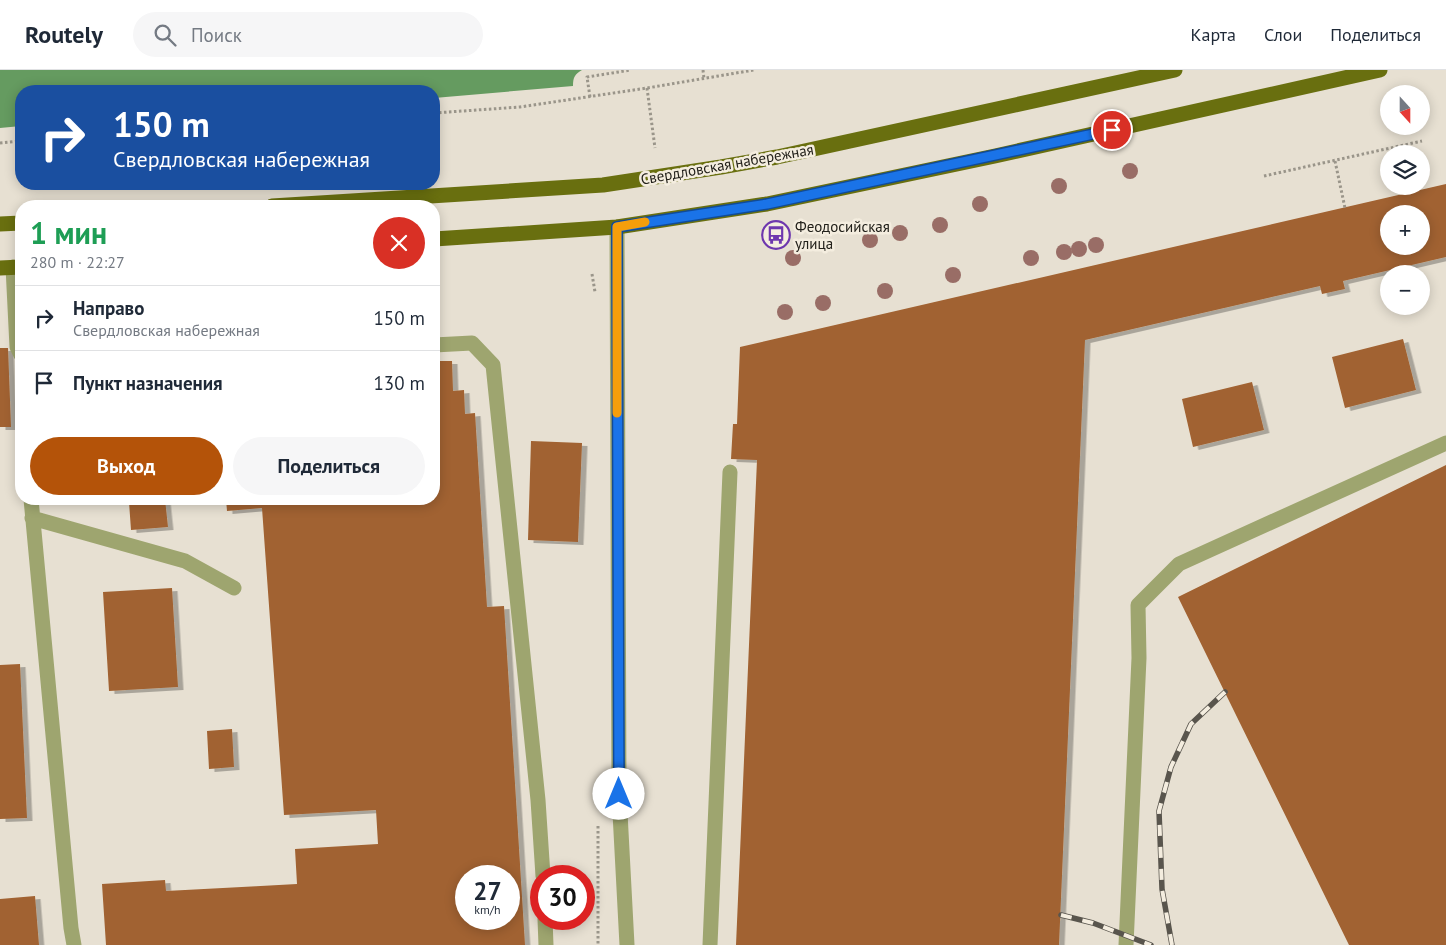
<!DOCTYPE html>
<html lang="ru">
<head>
<meta charset="utf-8">
<style>
	:root { --surface:#fff; --page:#f6f6f7; --text:#1f2937; --muted:#747a83; --line:#e0e1e3; --accent:#b45309 }
	body { margin:0; font-family:"PT Sans",sans-serif; background:var(--page); color:var(--text); height:100vh; display:flex; flex-direction:column; font-size:19px; white-space:nowrap }
	* { box-sizing:border-box; margin:0 }
	p { font-size:16px; color:var(--muted) }
	.icon { flex:none; width:28px; height:28px; fill:none; stroke:currentColor; stroke-width:2; stroke-linecap:round; stroke-linejoin:round }
	.map { position:relative; flex:1; overflow:hidden }
	.sheet { position:absolute; left:15px; top:130px; width:425px; height:305px; display:flex; flex-direction:column; background:var(--surface); border-radius:20px; box-shadow:0 2px 12px #0003 }
	.sheet>* { flex:none }
	.guide { position:absolute; left:15px; top:15px; width:425px; height:105px; border-radius:20px; box-shadow:0 2px 12px #0003; background:#1a4fa0; color:#fff; overflow:hidden }
	.needle { width:32px; rotate:159deg }
	.buttons { position:absolute; left:1380px; top:15px; display:grid; gap:10px }
	.buttons a { display:grid; place-items:center; width:50px; height:50px; border-radius:50%; background:var(--surface); box-shadow:0 2px 12px #0003; font-size:25px }
	.speed { position:absolute; left:455px; top:795px; display:flex; gap:10px; font-size:25px; font-weight:700; text-align:center }
	.speed>* { display:grid; place-content:center; width:65px; height:65px; border-radius:50%; background:var(--surface); box-shadow:0 2px 12px #0003; line-height:1 }
	.speed small { font-size:12px; font-weight:400 }
	.speed .limit { border:8px solid #d22; background:#fff; color:#111 }
	.pin { position:absolute; display:grid; place-items:center; width:42px; height:42px; color:#fff; margin:-21px; border:2px solid #fff; border-radius:50%; box-shadow:0 1px 5px #0007 }
	.me { position:absolute; width:55px; margin:-28px; rotate:0deg; stroke-linejoin:round; filter:drop-shadow(0 0 4px #0008) }
	.turn { display:flex; align-items:center; gap:18px; height:105px; padding:0 15px; font-size:22px }
	.turn .icon { width:65px; height:65px; stroke-width:2.5 }
	.turn b { display:block; font-size:35px; line-height:42px }
	.round { display:grid; place-items:center; flex:none; width:52px; height:52px; border-radius:26px; background:var(--page) }
	.overview { display:flex; align-items:center; justify-content:space-between; height:85px; padding:0 15px }
	h1 { font-size:30px; font-weight:700; line-height:38px; color:#1e9e55 }
	.primary-button { display:flex; gap:10px; margin-top:auto; padding:10px 15px }
	.primary-button a { flex:1; height:58px; border-radius:30px; background:var(--accent); color:#fff; font-size:20px; font-weight:700; line-height:58px; text-align:center }
	.primary-button a+a { background:var(--page); color:var(--text) }
	ul { padding:0; list-style:none }
	li { display:flex; align-items:center; gap:15px; height:65px; padding:0 15px; border-top:1px solid var(--line) }
	li div { flex:1 }
	li b { display:block; font-size:19px }
	li em { font-style:normal }
	header { display:flex; align-items:center; gap:30px; box-sizing:border-box; height:70px; padding:0 25px; background:var(--surface); border-bottom:1px solid var(--line) }
	header strong { font-size:24px }
	nav { display:flex; gap:28px; margin-inline-start:auto; font-size:18px }
	.search { width:350px; height:45px; background:var(--page); display:flex; align-items:center; gap:12px; box-sizing:border-box; padding:0 18px; border-radius:28px; color:var(--muted); font-size:19px }
	.map>svg:first-child { display:block }
</style>
</head>
<body>
<header>
<strong>Routely</strong>
<div class="search"><svg class="icon" aria-label="search" viewBox="0 0 24 24"><circle cx="10" cy="10" r="6"/><path d="M15 15l6 6"/></svg>Поиск</div>
<nav><a>Карта</a><a>Слои</a><a>Поделиться</a></nav>
</header>
<div class="map">
<svg width="1446" height="875" viewBox="0 0 1446 875">
	<defs>
		<filter id="shadow"><feDropShadow dx="5.5" dy="3" stdDeviation="0" flood-color="#0004"/></filter>
	</defs>
	<rect width="100%" height="100%" fill="#e7e0d2"/>
	<path fill="#659b60" d="M0,0H582C575,4 573,7 573,16L434,28V21H21V56L0,58Z"/>
	<path fill="#a16231" fill-rule="evenodd" filter="url(#shadow)" d="M1446,114V187L1343,211L1345,219L1322,224L1320,216L1085,270L1059,875H736L757,390L731,389L733,354H737L740,277ZM1389,144H1421V176H1389Z
		M1403,269L1416,320L1345,338L1332,287Z
		M0,278H8L11,357H0Z
		M434,291H452L453,321L464,320L465,344L475,343L487,537L504,536L525,875H106L102,814L165,810L166,821L297,814L295,779L378,774L376,740L284,745L262,438L227,441L226,429H434ZM466,806H509V849H466Z
		M1252,312L1264,360L1193,377L1182,329Z
		M531,371L582,373L578,472L528,470Z
		M1446,395V875H1349L1178,527Z
		M165,429L168,457L131,460L129,432Z
		M172,518L178,617L109,621L103,522Z
		M20,594L27,748L0,749V595Z
		M232,659L234,697L209,699L207,661Z
		M35,826L39,875H0V829Z"/>
	<g fill="none" stroke-linecap="round" stroke-linejoin="round">
		<path stroke="#9a958a" stroke-width="3" stroke-dasharray="2.5 2.5" stroke-linecap="butt" d="M703,0L704,9
			M647,18L655,78
			M590,27L587,7L631,0
			M434,43L520,37L647,18L754,0
			M0,73L21,71
			M1335,91L1345,138
			M1264,106L1422,71
			M592,204L595,222
			M598,756V875"/>
		<path stroke="#9ea56f" stroke-width="15" d="M617,157L619,724L627,875
			M13,197L17,277L21,285
			M434,275L472,273L493,295L538,730L543,806
			M31,429L71,858L74,875
			M32,448L185,491L234,518
			M545,849L546,875
			M710,875L730,402
			M1126,875L1139,588L1138,535L1179,494L1446,373"/>
		<path stroke="#696f0f" stroke-width="15" d="M272,136L603,115L721,97L777,87L1175,0
			M0,154L21,153
			M434,169L617,157L767,134L995,86L1380,0
			M0,198L21,197"/>
		<defs>
			<path id="rail" d="M1061,845L1093,853L1151,875
				M1172,875L1162,819L1159,741L1171,697L1191,654L1225,622"/>
		</defs>
		<use href="#rail" stroke="#59554d" stroke-width="5.5"/>
		<use href="#rail" stroke="#f4eddf" stroke-width="4" stroke-dasharray="11" stroke-linecap="butt"/>
	</g>
	<g fill="#996d66">
		<circle cx="1130" cy="101" r="8"/>
		<circle cx="1059" cy="116" r="8"/>
		<circle cx="980" cy="134" r="8"/>
		<circle cx="940" cy="155" r="8"/>
		<circle cx="900" cy="163" r="8"/>
		<circle cx="870" cy="170" r="8"/>
		<circle cx="1096" cy="175" r="8"/>
		<circle cx="1079" cy="179" r="8"/>
		<circle cx="1064" cy="182" r="8"/>
		<circle cx="793" cy="188" r="8"/>
		<circle cx="1031" cy="188" r="8"/>
		<circle cx="953" cy="205" r="8"/>
		<circle cx="885" cy="221" r="8"/>
		<circle cx="823" cy="233" r="8"/>
		<circle cx="785" cy="242" r="8"/>
	</g>
	<g fill="none" stroke-linecap="round" stroke-linejoin="round">
		<defs>
			<path id="route" d="M619,724L617,157L767,134L1112,60"/>
		</defs>
		<use href="#route" stroke="#114b97" stroke-width="12"/>
		<use href="#route" stroke="#1a73e8" stroke-width="9"/>
		<path stroke="#f59e0b" stroke-width="9" d="M617,343V157L645,152"/>
	</g>
	<defs>
		<symbol id="bus-ring" viewBox="-11 -11 22 22"><circle r="9.5" fill="#f4eddf" stroke="#6e37ae" stroke-width="1.5"/><path d="M-5-6H5V4H4V6H2V4H-2V6H-4V4H-5ZM-3.5-4V0h7V-4ZM-3.5 1.2v1.5H-2V1.2ZM2 1.2v1.5H3.5V1.2Z" fill="#6e37ae"/></symbol>
	</defs>
	<g fill-rule="evenodd">
		<use href="#bus-ring" x="760" y="149" width="32" height="32"/>
	</g>
	<g text-anchor="middle" dominant-baseline="central" stroke-width="5" stroke-linejoin="round" paint-order="stroke">
		<g font-size="15" fill="#22201a" stroke="#f4eddf">
			<text transform="translate(727 94) rotate(-10)">Свердловская набережная</text>
		</g>
		<g font-size="15" fill="#22201a" stroke="#f4eddf" text-anchor="start">
			<text x="795" y="156">Феодосийская<tspan x="795" dy="17">улица</tspan></text>
		</g>
	</g>
</svg>
<div class="buttons">
<a><svg class="needle" viewBox="-14 -14 28 28"><path d="M0-13l5 13h-10z" fill="#e53935"/><path d="M0 13l5-13h-10z" fill="#747a83"/></svg></a>
<a><svg class="icon" aria-label="layers" viewBox="0 0 24 24"><path d="M12 4l9 5-9 5-9-5zM3 14l9 5 9-5"/></svg></a>
<a>+</a>
<a>−</a>
</div>
<div class="speed"><div>27<small>km/h</small></div><div class="limit">30</div></div>
<div class="pin" style="left:1112px;top:60px;background:#d93025"><svg class="icon" aria-label="arrive" viewBox="0 0 24 24"><path d="M6 21V4h12l-3 4 3 4H6"/></svg></div>
<svg class="me" style="left:619px;top:724px" viewBox="-20 -20 40 40"><circle r="19" fill="#fff"/><path d="M0-13L10 11 0 6-10 11z" fill="#1a73e8"/></svg>
<div class="guide">
<div class="turn"><svg class="icon" aria-label="right" viewBox="0 0 24 24"><path d="M7 20v-9h11M14 6l5 5-5 5"/></svg><div><b>150 m</b>Свердловская набережная</div></div>
</div>
<section class="sheet">
<div class="overview"><div><h1>1 мин</h1><p>280 m · 22:27</p></div><a class="round" style="background:#d93025;color:#fff"><svg class="icon" aria-label="close" viewBox="0 0 24 24"><path d="M6 6l12 12M18 6L6 18"/></svg></a></div>
<ul>
<li><svg class="icon" aria-label="right" viewBox="0 0 24 24"><path d="M7 20v-9h11M14 6l5 5-5 5"/></svg><div><b>Направо</b><p>Свердловская набережная</p></div><em>150 m</em></li>
<li><svg class="icon" aria-label="arrive" viewBox="0 0 24 24"><path d="M6 21V4h12l-3 4 3 4H6"/></svg><div><b>Пункт назначения</b></div><em>130 m</em></li>
</ul>
<div class="primary-button"><a>Выход</a><a>Поделиться</a></div>
</section>
</div>
</body>
</html>
